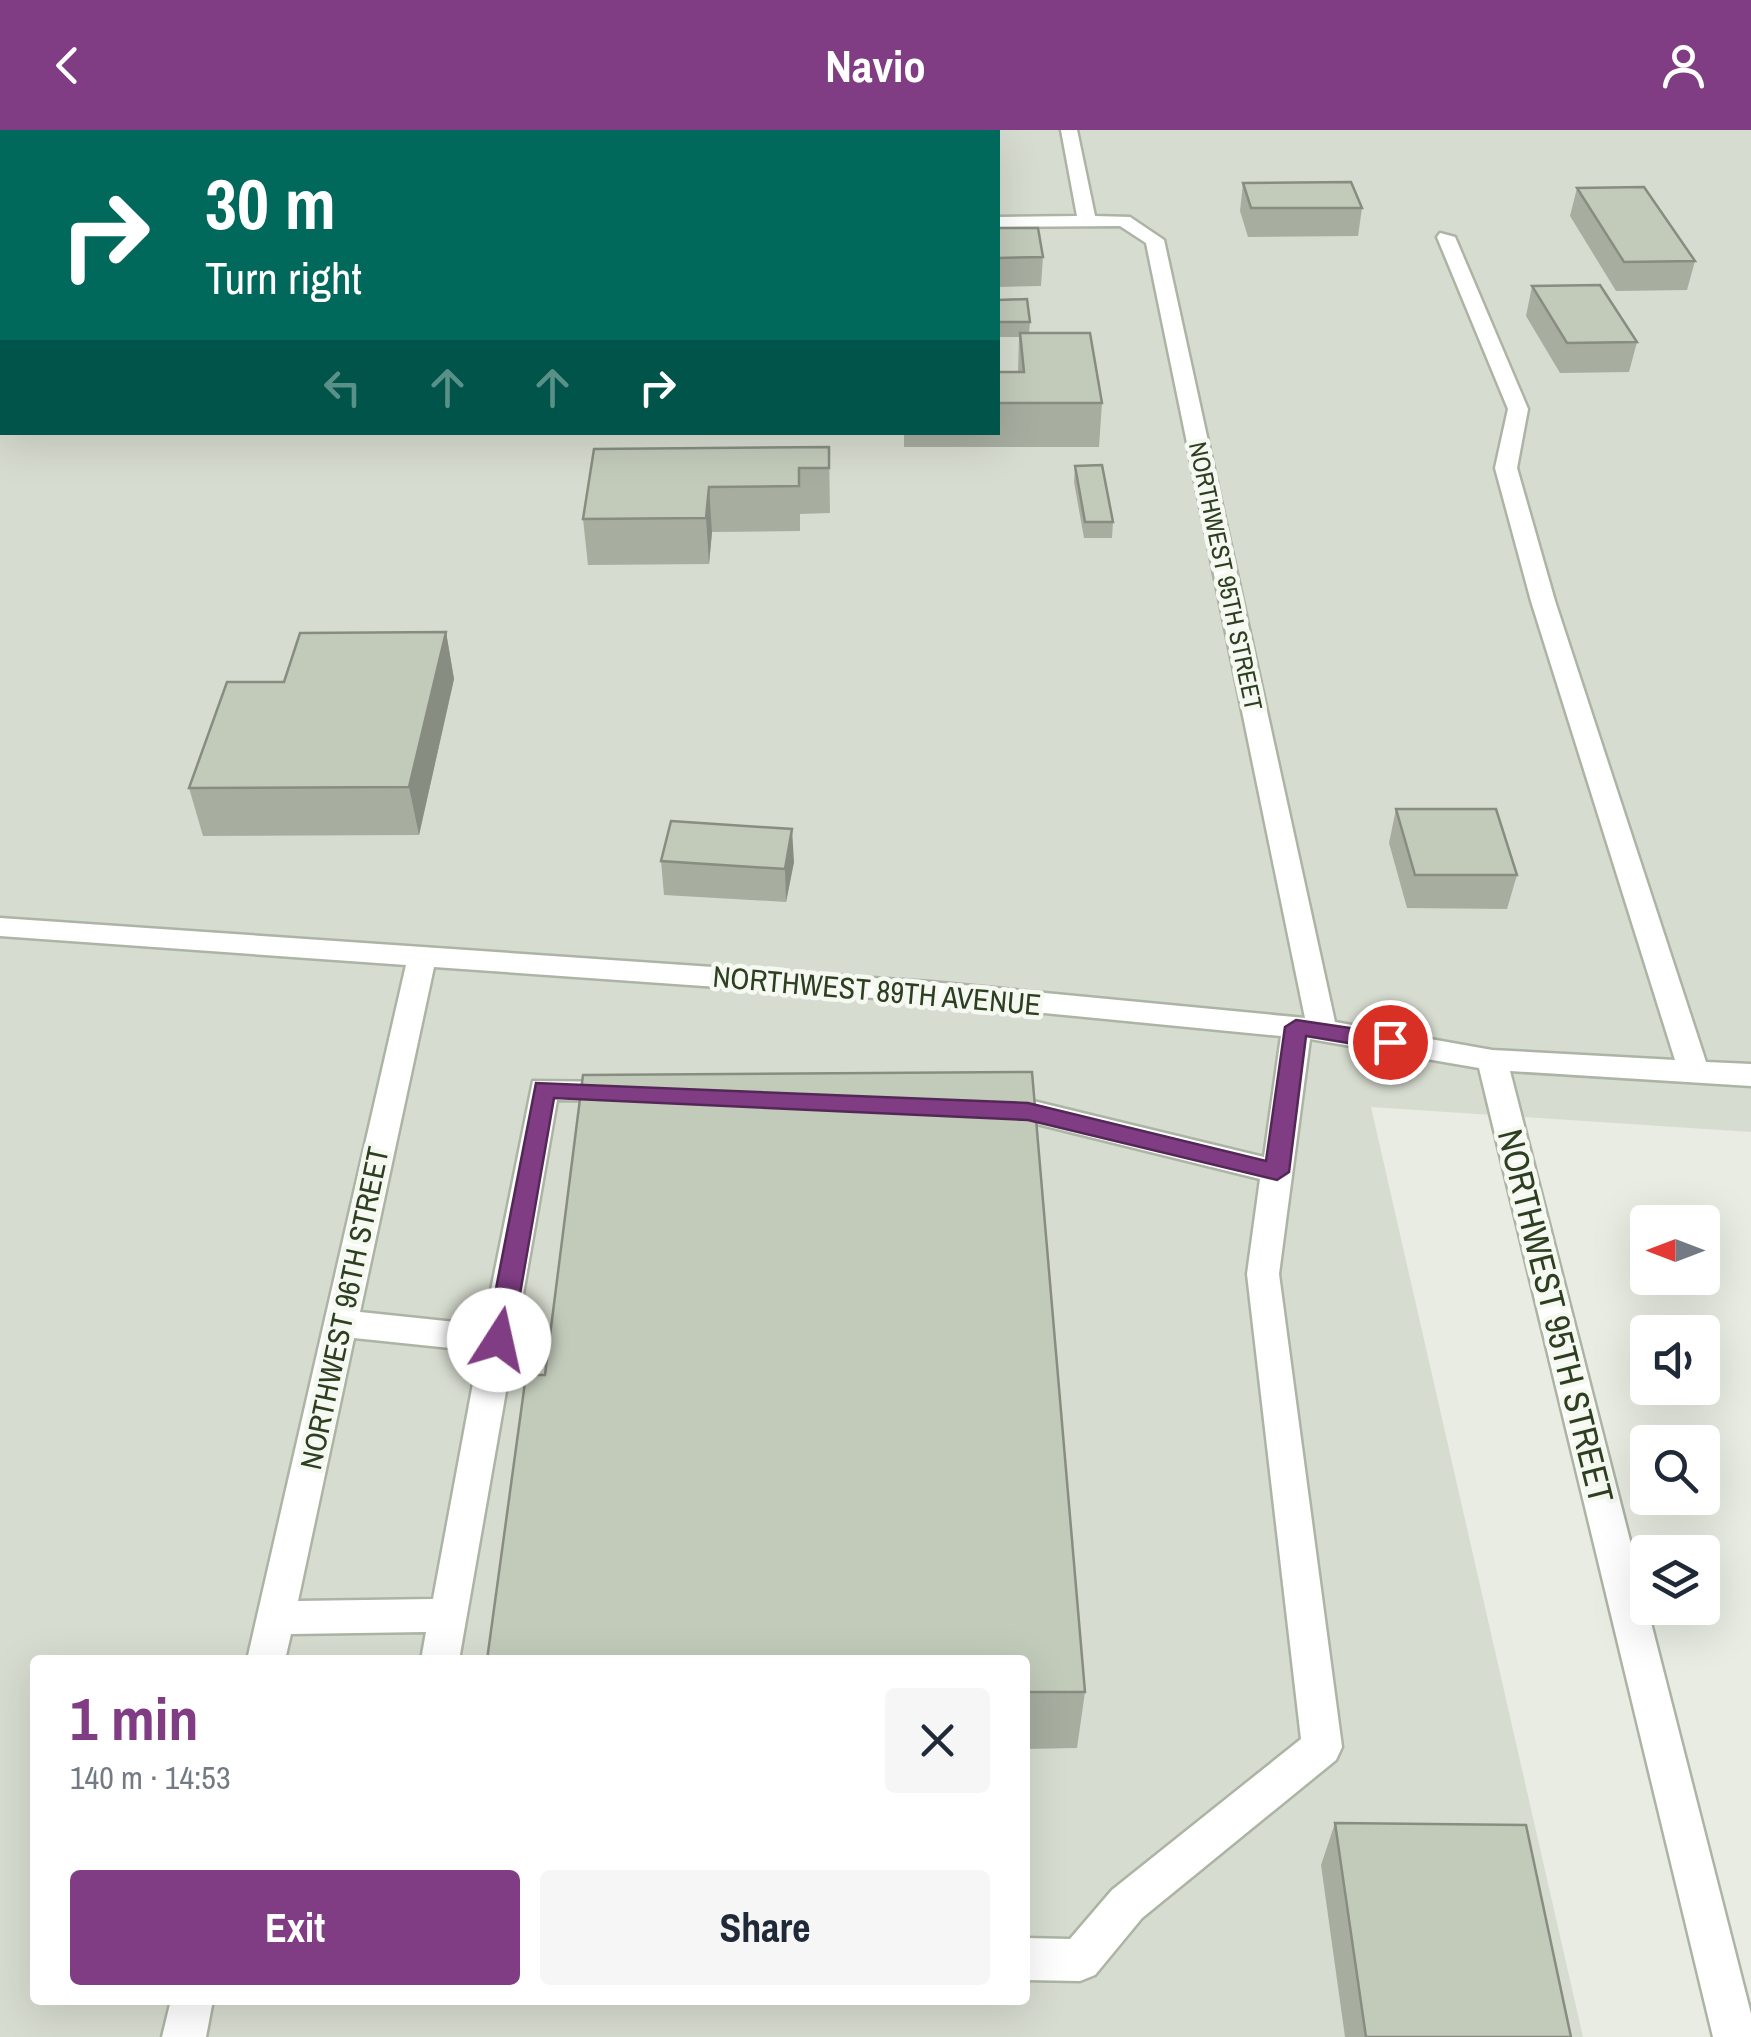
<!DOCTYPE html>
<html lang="en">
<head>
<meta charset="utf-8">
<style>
	:root { --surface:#fff; --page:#f6f6f7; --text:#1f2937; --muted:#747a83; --accent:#803d84 }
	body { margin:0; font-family:"Archivo Narrow",sans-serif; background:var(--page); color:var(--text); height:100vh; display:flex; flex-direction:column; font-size:38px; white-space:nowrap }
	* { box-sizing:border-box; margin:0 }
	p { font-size:32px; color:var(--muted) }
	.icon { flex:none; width:55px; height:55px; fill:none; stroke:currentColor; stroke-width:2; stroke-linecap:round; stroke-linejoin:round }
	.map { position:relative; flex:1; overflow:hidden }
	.panel { position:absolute; left:30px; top:1525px; width:1000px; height:350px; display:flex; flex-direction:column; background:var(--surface); border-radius:10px; box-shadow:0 10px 40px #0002 }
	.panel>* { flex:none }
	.banner { position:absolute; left:0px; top:0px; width:1000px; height:305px; box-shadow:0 10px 40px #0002; background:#00695c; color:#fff; overflow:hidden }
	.needle { width:65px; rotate:270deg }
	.controls { position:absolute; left:1630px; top:1075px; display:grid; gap:20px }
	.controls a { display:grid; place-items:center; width:90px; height:90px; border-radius:10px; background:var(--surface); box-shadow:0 10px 40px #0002; font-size:50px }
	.pin { position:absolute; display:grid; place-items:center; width:85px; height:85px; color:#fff; margin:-42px; border:5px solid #fff; border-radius:50%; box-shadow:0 2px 10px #0007 }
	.me { position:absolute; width:110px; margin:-55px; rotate:10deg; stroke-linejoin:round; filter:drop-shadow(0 0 8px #0008) }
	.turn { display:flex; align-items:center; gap:35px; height:210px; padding:0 40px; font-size:45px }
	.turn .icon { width:130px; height:130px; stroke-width:2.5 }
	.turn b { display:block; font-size:70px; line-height:85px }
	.lanes { display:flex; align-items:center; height:95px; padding:0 40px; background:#0003; justify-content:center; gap:50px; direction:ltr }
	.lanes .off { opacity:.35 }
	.round { display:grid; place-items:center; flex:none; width:105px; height:105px; border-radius:10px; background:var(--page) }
	.summary { display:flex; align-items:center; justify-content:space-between; height:170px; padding:0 40px }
	h1 { font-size:60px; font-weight:800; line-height:75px; color:var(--accent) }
	.primary-button { display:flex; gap:20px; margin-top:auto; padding:20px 40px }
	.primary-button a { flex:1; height:115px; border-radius:10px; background:var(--accent); color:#fff; font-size:40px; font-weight:800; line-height:115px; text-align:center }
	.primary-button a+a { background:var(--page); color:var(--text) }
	header { display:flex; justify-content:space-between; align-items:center; height:130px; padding:0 40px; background:var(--accent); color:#fff; font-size:45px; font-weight:800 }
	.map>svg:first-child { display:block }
</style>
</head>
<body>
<header><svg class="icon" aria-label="back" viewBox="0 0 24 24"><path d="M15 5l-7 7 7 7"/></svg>Navio<svg class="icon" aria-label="person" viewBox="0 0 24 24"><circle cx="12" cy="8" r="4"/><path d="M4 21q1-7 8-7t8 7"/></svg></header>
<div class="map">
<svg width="1751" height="1907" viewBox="0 0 1751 1907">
	<rect width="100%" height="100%" fill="#e8ece2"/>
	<path fill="#d7dcd0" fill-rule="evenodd" d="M0,0H1751V1002L1371,977L1583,1907H0ZM2,2H998V302H2ZM35,1530H1025V1870H35Z"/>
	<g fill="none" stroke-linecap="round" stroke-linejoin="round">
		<defs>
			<path id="minor" d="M1061,0H1077L1095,86L1130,87L1164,110L1335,892L1492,920L1675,930L1531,471L1495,338L1508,279L1437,107L1440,103L1455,107L1528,279L1517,338L1555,471L1706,932L1751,934V956L1510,941L1751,1884V1907H1713L1479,938L1310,909L1279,1144L1342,1617L1336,1630L1142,1788L1095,1845L1080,1851L1025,1850V1808L1070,1809L1112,1760L1301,1609L1247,1144L1260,1049L1029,992L986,988L982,980L986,972L1029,970L1264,1027L1281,906L931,872L434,837L360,1182L484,1195L533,951L621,952L632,955L636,963L632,971L557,970L459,1530H421L426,1502L291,1504L285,1530H247L406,835L0,806V788L931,852L1305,888L1146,113L1120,96L998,97V87L1077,86ZM354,1208L479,1221L433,1469L298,1471Z
				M171,1870H213L206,1907H162Z"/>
		</defs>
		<use href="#minor" stroke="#acb4a4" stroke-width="5"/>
		<use href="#minor" fill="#fff" fill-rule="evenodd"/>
	</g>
	<path fill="#a7aea0" d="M822,0L955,1V2H822Z
		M1243,53L1362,78L1358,106L1248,107L1240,81Z
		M1577,58L1695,131L1687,160L1616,161L1570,86Z
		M998,98L1043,127L1041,156L998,157Z
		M1532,156L1637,212L1629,242L1560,243L1526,186Z
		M998,170L1030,192L1029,203L1102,273L1099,317H904V302H998V242H1018L1019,207H998Z
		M829,317L830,383L800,384V401L712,402L709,434L588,435L583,389Z
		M1075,336L1113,392L1112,408H1084L1074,352Z
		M446,502L454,549L419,705L203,706L189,658L284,552Z
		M1396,679L1517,745L1507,779L1407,778L1389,713Z
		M661,731L794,732L786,772L664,765Z
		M545,1245L1085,1562L1077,1618L1025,1619V1530Z
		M1335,1693L1571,1907H1345L1321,1735Z"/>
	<path fill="#888d82" d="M0,0H36L34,2H2V16L0,17Z
		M709,357L712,402L709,434L706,388Z
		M446,502L454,549L419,705L409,657Z
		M792,699L794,732L786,772L785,739Z"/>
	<path fill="#c2caba" stroke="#888d82" stroke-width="2.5" d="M955,0V1H822V0Z
		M1351,52L1362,78H1251L1243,53Z
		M1644,57L1695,131L1624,132L1577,58Z
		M998,98H1038L1043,127L998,128Z
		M1600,155L1637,212L1567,213L1532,156Z
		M1027,169L1030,192H998V170Z
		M1020,203H1090L1102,273H998V242H1024Z
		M829,317V338H799V356L709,357L706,388L583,389L594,319Z
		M1102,335L1113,392H1085L1075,336Z
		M446,502L409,657L189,658L227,552H284L300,503Z
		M1396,679H1496L1517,745H1415Z
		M671,691L792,699L785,739L661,731Z
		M1032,942L1085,1562H1025V1530H487L526,1245H545L583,945Z
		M1335,1693L1526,1695L1571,1907H1366Z"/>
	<path fill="#803d84" stroke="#532856" stroke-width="2.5" d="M1296,890L1390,904L1401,912L1390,920L1306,906L1289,1042L1277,1050L1028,990L554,968L512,1210L499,1221L486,1210L536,953L1028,973L1266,1031L1285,897Z"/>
	<g text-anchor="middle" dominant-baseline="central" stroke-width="9" stroke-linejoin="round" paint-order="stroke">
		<g font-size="25" fill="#2d3e21" stroke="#f6f9f2">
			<text transform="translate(1226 446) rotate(78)">NORTHWEST 95TH STREET</text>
		</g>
		<g font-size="30" fill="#2d3e21" stroke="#f6f9f2">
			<text transform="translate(877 860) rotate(5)">NORTHWEST 89TH AVENUE</text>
			<text transform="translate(344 1178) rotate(-78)">NORTHWEST 96TH STREET</text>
		</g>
		<g font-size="35" fill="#2d3e21" stroke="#f6f9f2">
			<text transform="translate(1556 1186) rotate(76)">NORTHWEST 95TH STREET</text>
		</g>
	</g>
</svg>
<div class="controls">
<a><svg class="needle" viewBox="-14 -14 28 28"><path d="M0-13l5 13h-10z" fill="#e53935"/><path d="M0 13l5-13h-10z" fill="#747a83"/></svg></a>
<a><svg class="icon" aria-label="sound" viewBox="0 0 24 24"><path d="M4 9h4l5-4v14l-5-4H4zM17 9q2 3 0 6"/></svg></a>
<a><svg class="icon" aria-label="search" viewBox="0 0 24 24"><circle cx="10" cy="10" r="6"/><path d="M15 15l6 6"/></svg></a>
<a><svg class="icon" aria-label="layers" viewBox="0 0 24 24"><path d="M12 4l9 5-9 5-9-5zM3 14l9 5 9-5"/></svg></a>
</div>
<div class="pin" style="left:1390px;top:912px;background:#d93025"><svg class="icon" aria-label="arrive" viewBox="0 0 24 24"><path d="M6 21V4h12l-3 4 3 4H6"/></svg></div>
<svg class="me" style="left:499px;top:1210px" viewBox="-20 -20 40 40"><circle r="19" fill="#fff"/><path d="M0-13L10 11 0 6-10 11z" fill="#803d84"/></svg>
<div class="banner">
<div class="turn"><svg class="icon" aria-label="right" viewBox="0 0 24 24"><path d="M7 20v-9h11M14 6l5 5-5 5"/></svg><div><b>30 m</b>Turn right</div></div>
<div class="lanes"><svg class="icon off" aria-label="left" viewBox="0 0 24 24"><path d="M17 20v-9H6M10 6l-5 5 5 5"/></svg><svg class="icon off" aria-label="ahead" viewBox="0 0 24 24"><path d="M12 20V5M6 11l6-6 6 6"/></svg><svg class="icon off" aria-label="ahead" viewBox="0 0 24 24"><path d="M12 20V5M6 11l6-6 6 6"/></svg><svg class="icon" aria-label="right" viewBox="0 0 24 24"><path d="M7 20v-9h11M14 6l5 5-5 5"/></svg></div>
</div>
<section class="panel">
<div class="summary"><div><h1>1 min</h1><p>140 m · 14:53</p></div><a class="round"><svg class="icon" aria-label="close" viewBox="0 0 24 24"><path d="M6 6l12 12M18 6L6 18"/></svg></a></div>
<div class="primary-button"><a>Exit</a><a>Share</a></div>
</section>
</div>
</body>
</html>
